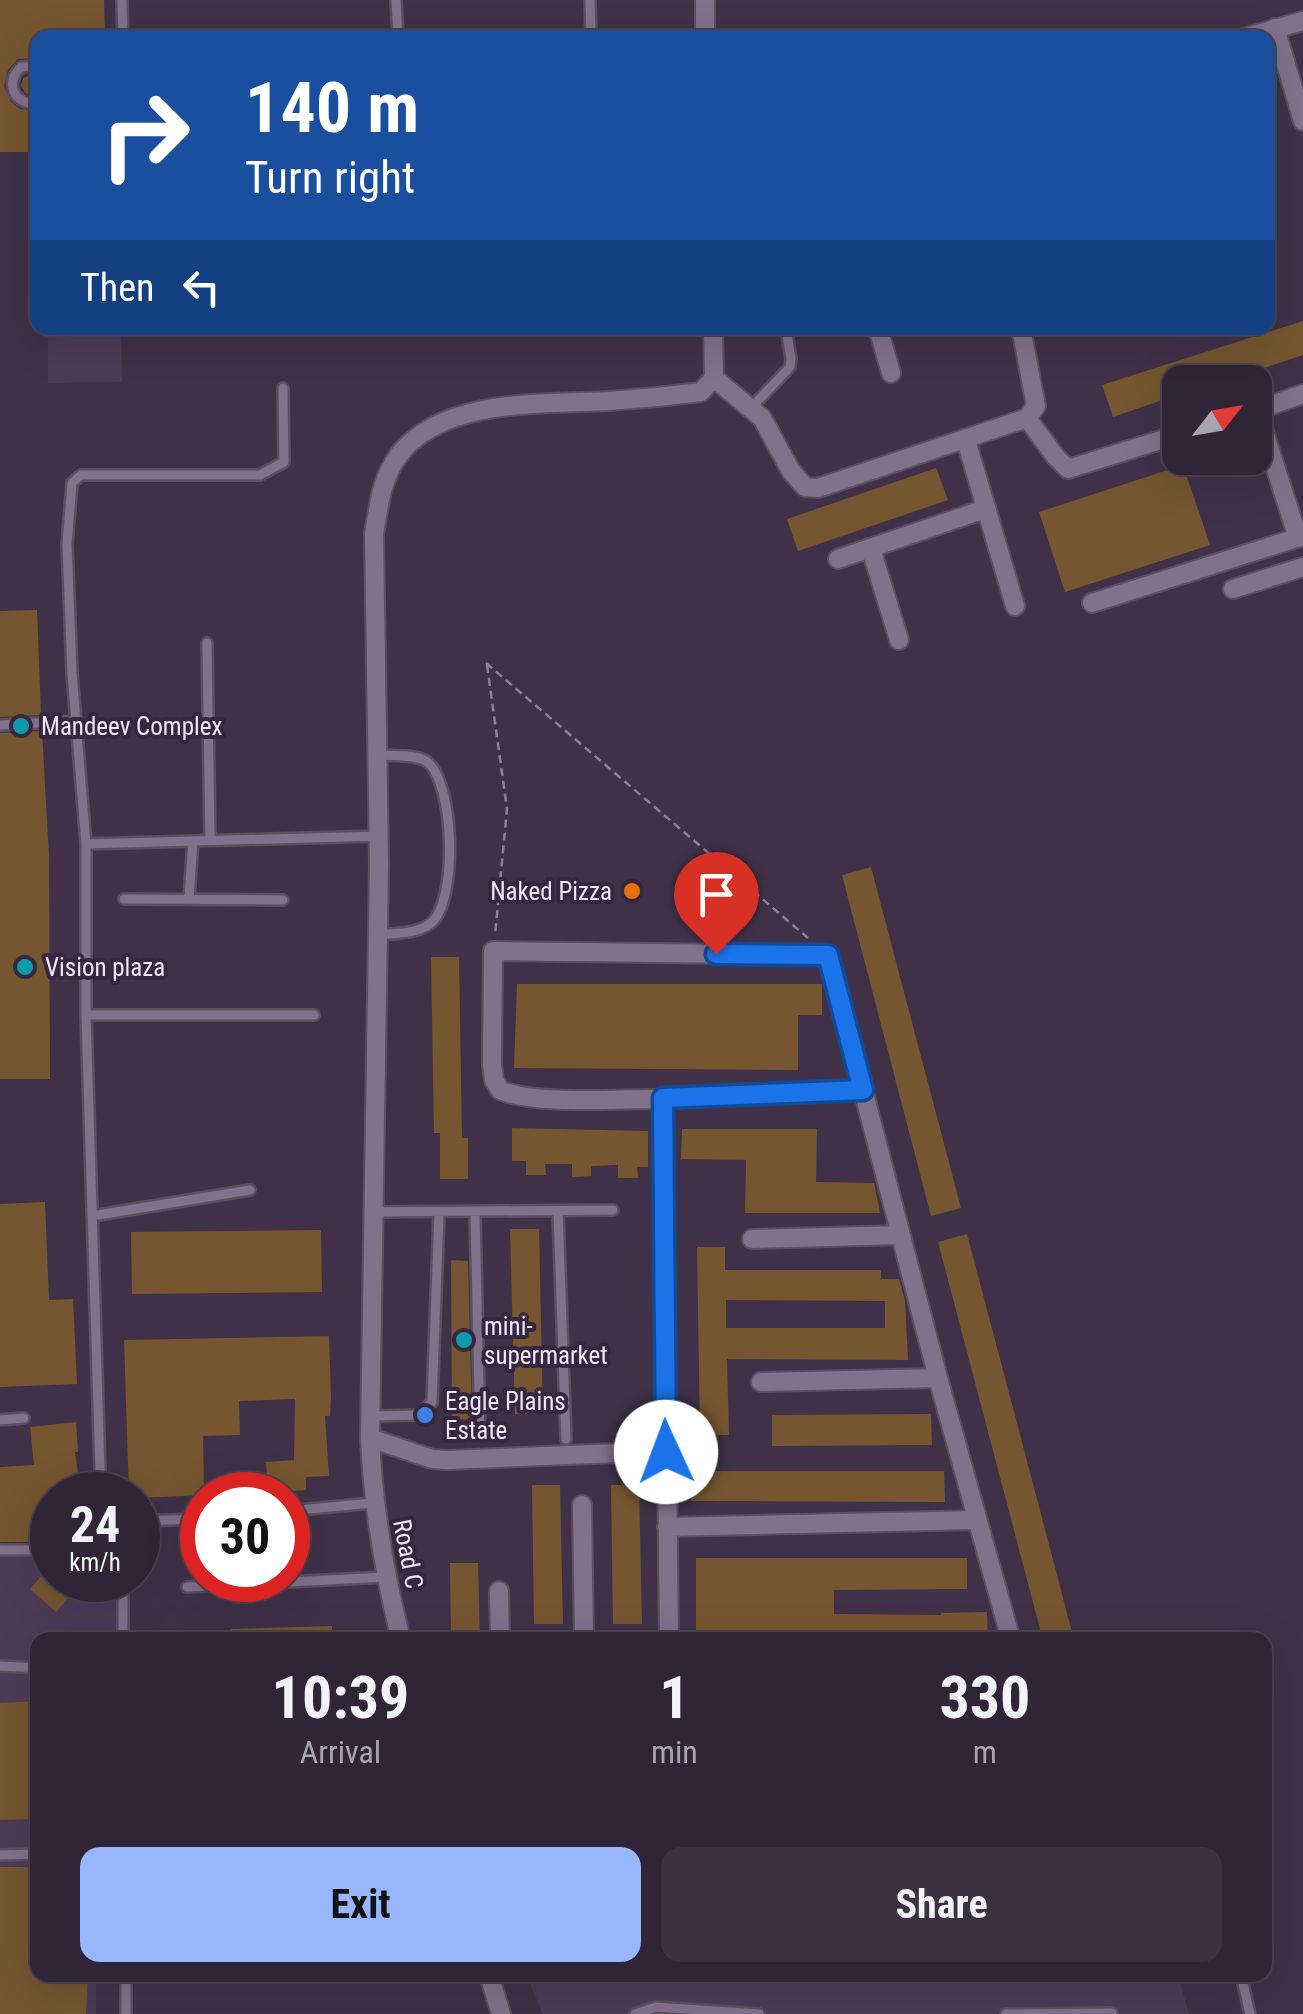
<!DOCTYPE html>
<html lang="en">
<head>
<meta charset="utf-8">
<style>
	:root { --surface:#302536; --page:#3c3142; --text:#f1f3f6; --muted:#a8a5ad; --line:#4b4251; --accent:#97b6fd }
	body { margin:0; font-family:"Roboto Condensed",sans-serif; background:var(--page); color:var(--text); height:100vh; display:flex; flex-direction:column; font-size:38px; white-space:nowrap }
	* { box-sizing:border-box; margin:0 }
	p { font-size:32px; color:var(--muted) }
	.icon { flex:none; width:55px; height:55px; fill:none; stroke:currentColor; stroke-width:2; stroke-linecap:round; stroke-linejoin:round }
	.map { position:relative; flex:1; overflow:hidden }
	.panel { position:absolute; left:30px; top:1632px; width:1242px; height:350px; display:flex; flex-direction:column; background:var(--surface); border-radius:20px; box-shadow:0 10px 40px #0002,0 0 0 2px var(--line) }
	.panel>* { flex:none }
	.hud { position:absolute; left:30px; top:30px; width:1245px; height:305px; border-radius:20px; box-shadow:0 10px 40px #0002,0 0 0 2px var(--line); background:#1a4fa0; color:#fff; overflow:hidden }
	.needle { width:65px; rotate:59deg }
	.tools { position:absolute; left:1162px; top:365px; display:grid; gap:20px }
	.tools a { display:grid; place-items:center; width:110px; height:110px; border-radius:20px; background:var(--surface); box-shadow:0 10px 40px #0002,0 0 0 2px var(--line); font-size:50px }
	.speed { position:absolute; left:30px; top:1472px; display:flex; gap:20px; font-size:50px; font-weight:700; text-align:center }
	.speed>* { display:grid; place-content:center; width:130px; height:130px; border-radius:50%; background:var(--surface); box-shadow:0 10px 40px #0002,0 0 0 2px var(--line); line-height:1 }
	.speed small { font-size:25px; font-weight:400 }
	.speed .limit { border:15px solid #d22; background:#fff; color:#111 }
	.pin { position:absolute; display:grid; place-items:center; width:85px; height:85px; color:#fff; margin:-102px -42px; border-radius:50% 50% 50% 0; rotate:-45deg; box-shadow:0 0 10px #0007 }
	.pin .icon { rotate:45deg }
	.me { position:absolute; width:110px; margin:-55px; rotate:358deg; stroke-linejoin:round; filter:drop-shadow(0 0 8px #0008) }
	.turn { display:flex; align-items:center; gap:35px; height:210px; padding:0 50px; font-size:45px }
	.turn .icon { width:130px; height:130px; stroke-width:2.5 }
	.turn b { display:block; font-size:70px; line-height:85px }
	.then { display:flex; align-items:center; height:95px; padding:0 50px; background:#0003; gap:20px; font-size:38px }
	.eta { display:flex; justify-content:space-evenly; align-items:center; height:170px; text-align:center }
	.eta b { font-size:60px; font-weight:700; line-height:70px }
	.action { display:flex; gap:20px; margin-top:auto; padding:20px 50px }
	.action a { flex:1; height:115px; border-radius:20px; background:var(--accent); color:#111; font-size:40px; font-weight:700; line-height:115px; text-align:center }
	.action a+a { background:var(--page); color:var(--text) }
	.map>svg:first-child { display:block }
</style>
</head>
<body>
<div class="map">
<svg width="1303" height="2014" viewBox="0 0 1303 2014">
	<rect width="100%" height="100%" fill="#403148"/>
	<path fill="#4c3b57" d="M48,328H121L122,382L48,383Z
		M0,1556H52V1580H121V1640H38V1975H96V2014H0Z
		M526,1975H1178L1189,2014H543Z"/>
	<path fill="#755630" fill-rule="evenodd" d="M0,0H104L105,38H38V58L18,59L8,70L4,86L11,102L20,109L38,111V152H0Z
		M38,74V95L26,94L21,86L23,78Z
		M1303,321V355L1225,381L1180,382V394L1113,417L1102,385Z
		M1183,465L1210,545L1065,592L1039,512Z
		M936,468L948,500L798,551L787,519Z
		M37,610L41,715L0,717V611Z
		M42,731L49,856L50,1079H0V733Z
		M871,867L961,1208L931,1216L842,875Z
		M431,957H459L462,1138H468V1179H440V1133H434Z
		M517,984H822V1015H798V1070L514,1068Z
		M512,1128L648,1131V1167H637L638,1178H618V1165L591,1166V1176L572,1177V1164H545L546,1175H526V1161H512Z
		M682,1129H817L816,1182L874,1183L880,1213H745L746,1160L681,1159Z
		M45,1202L49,1300L73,1299L77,1384L0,1387V1204Z
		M510,1229H539L543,1414H515Z
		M321,1230L322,1292L132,1294L131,1232Z
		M967,1234L1046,1533L1074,1640H1043L1030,1591L938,1242Z
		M697,1247H725V1270H881V1279H899L905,1301L908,1360L727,1359L729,1435H700ZM726,1300L885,1301V1328H726Z
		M451,1260L468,1261L472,1419L452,1420Z
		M329,1336L331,1398L330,1416H325L329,1476L306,1477V1490L268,1493L266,1462L294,1460L295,1399L239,1401L240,1435L203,1436L204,1495L138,1498L129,1495L124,1340Z
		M931,1414L932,1445L772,1446V1415Z
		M76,1422L78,1452H75L81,1495H52V1542H0V1467L34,1465L30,1427Z
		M691,1471H944L945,1502L691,1501Z
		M532,1485H560L563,1624H534Z
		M611,1485H639L642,1624H613Z
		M696,1558H967V1589L834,1590V1614L941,1615V1613L987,1612L988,1640H696Z
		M450,1563H478L480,1640H451Z
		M52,1564V1580H84L56,1612L30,1589Z
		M332,1626V1640H231V1629Z
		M38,1701V1819L0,1820V1703Z
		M0,1867H38V1975H88L86,2014H0Z"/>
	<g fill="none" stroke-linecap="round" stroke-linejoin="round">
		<defs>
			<path id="service" d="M122,0L123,38
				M396,0L398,38
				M590,0L591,38
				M38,66L21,67C4,83 14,106 38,103
				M750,409L790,367L791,359L786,328
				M207,643L210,840
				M0,725L76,721
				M86,844L378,836
				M189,898L193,841
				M124,899L283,900
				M378,935C395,933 418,934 431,923C458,901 455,781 426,761C414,754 393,756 380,755
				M86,1015H314
				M558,1211L566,1439
				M374,1212L613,1210
				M475,1213L480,1435
				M92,1216L250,1190
				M370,1416L418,1415L432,1402L439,1214
				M0,1420L24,1418
				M105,1495L100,1470L86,1015V844L72,673L67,544L72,483L81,475H260L284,462L283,388
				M288,1511L372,1503
				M138,1521L202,1519
				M0,1550H52
				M123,1580V1640
				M187,1587L386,1577
				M0,1666L38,1668
				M0,1855L38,1854
				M1241,1975L1250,2014
				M126,2014V1975
				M635,2014L656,2007L759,2014
				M1006,2014L1112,2013"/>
			<path id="minor" d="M705,0V38
				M1275,28L1303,121
				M1244,38L1303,21
				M878,328L891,373
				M714,378L762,418L791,471L805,487L818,488L1027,418L1036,406L1021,328
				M1257,410L1298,538
				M1255,411L1303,394
				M1027,418L1055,456L1068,469L1180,434
				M966,440L1015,606
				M871,549L899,640
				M838,559L985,509
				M1233,589L1303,567
				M1092,603L1303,536
				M663,1099C621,1098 537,1106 500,1090L494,1080L492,1065L493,951L828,955L938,1378L1011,1640
				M752,1239L900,1235
				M761,1382L938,1378
				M370,1438L432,1459L448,1460L666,1451
				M582,1505L584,1640
				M667,1527L977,1520
				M499,1591L500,1640
				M401,1640C384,1572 373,1508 370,1438L379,864L374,534C379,505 381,479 399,455C442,398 545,404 609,401C639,399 670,396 701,392L714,378L713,328
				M669,1640L663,1099L863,1090
				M489,1975L501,2014"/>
		</defs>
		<use href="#service" stroke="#5b4f62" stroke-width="14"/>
		<use href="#minor" stroke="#5b4f62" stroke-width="22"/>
		<path stroke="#8d8194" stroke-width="2.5" stroke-dasharray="8 5" stroke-linecap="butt" d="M486,663L808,938
			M487,665L507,809L495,935"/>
		<use href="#service" stroke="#82718b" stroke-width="9"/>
		<use href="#minor" stroke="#82718b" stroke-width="18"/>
	</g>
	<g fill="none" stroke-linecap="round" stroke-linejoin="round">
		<defs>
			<path id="route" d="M666,1452L663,1098L863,1090L828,955L716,954"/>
		</defs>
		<use href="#route" stroke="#114b97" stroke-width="25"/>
		<use href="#route" stroke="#1a73e8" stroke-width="18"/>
	</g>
	<g fill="#0f9aa8" stroke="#36273e" stroke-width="4">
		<circle cx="21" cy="726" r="10"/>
		<circle cx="25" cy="967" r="10"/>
		<circle cx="464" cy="1340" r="10"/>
	</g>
	<circle fill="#e8710a" stroke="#36273e" stroke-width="4" cx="632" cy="891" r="10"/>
	<circle fill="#3f7fe0" stroke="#36273e" stroke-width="4" cx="425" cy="1415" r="10"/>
	<g text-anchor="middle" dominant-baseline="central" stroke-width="8" stroke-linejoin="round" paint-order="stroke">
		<g font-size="25" fill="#f0e7f6" stroke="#36273e" text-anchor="start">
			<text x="41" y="726">Mandeev Complex</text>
			<text x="612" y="891" text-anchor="end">Naked Pizza</text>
			<text x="45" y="967">Vision plaza</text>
			<text x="484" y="1326">mini-<tspan x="484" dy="29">supermarket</tspan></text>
			<text x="445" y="1401">Eagle Plains<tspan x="445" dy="29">Estate</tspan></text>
		</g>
		<g font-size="25" fill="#f0e7f6" stroke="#36273e">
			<text transform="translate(408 1554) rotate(79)">Road C</text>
		</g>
	</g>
</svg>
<div class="tools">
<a><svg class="needle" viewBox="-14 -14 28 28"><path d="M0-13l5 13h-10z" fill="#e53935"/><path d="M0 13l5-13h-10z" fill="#a8a5ad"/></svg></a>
</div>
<div class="speed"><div>24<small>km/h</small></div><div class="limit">30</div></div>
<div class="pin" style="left:716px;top:954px;background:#d93025"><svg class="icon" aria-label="arrive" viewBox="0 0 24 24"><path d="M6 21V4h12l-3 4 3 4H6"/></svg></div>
<svg class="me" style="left:666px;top:1452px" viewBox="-20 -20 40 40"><circle r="19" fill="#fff"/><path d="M0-13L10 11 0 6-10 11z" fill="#1a73e8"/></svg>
<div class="hud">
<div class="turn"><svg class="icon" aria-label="right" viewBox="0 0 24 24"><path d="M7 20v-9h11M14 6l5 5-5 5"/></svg><div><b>140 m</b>Turn right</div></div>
<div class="then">Then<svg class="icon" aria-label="left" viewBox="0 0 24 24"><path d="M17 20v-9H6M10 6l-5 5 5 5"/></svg></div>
</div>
<section class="panel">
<div class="eta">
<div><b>10:39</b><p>Arrival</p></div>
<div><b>1</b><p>min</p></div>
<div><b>330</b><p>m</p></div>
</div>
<div class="action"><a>Exit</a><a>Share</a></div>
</section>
</div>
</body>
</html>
